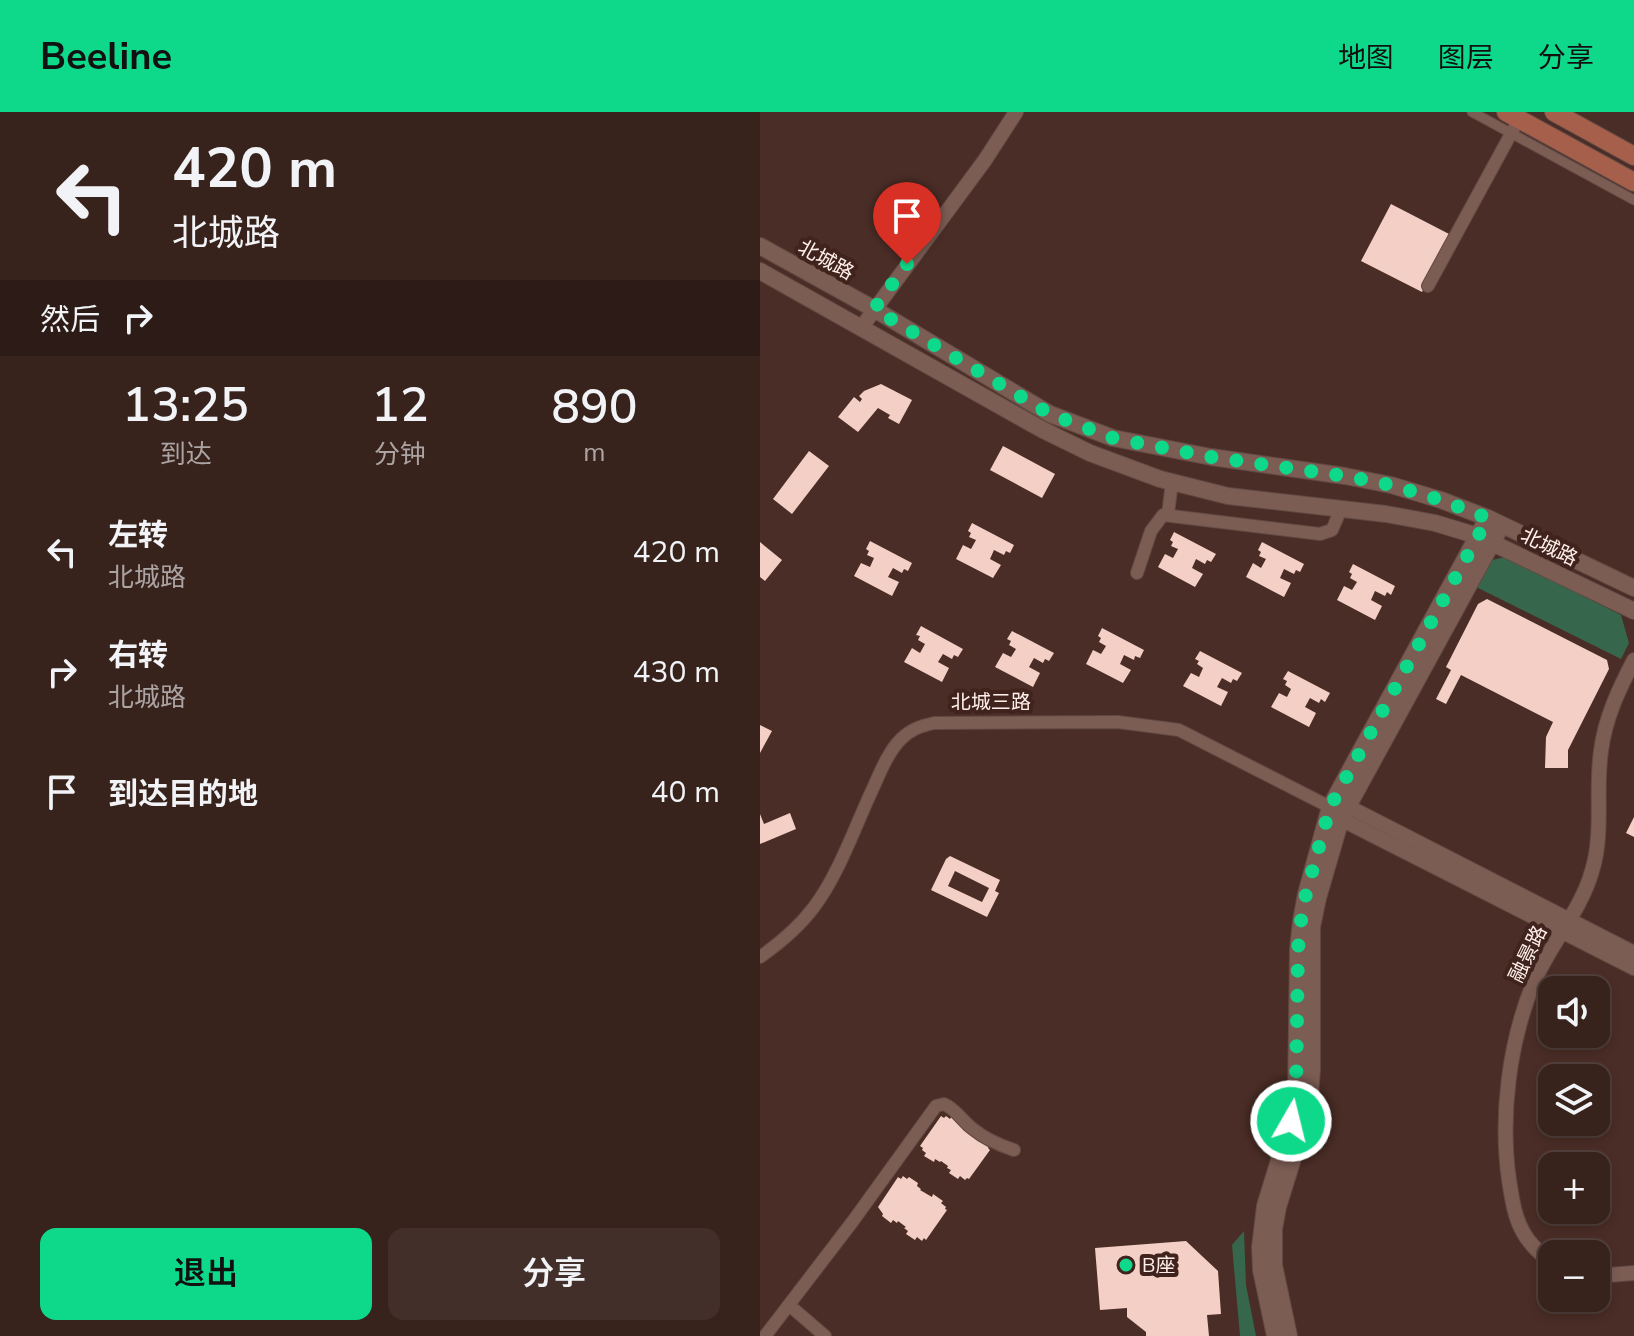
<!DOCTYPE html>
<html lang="zh">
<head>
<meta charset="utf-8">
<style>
	:root { --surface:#38221c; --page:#432f29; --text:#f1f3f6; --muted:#aba4a3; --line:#523f3b; --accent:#0ed98a }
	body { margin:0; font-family:"Nunito Sans","Noto Sans SC",sans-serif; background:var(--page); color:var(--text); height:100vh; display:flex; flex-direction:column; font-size:30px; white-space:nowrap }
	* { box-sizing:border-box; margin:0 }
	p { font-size:26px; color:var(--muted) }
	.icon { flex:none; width:44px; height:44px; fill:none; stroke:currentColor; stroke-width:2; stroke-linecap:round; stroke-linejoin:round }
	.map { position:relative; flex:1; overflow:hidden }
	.side { display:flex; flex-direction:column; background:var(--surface); width:760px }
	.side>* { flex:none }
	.top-card { background:#38221c; color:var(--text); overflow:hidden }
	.controls { position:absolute; left:778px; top:864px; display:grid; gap:16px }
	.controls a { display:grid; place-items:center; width:72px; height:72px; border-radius:16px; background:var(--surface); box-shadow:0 4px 12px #0003,0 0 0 2px var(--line); font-size:40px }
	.pin { position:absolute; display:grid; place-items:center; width:68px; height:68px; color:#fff; margin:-82px -34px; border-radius:50% 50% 50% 0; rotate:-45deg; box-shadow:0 0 8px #0007 }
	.pin .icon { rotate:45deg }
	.me { position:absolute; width:88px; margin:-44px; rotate:8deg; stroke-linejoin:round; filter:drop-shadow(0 0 6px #0008) }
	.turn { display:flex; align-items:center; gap:28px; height:168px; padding:0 40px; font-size:36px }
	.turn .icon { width:104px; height:104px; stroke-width:2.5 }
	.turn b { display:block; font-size:56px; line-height:68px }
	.then { display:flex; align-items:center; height:76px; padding:0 40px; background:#0003; gap:16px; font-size:30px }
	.eta { display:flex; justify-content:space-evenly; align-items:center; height:136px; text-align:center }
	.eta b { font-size:48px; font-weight:600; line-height:56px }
	.cta { display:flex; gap:16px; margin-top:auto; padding:16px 40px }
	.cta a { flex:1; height:92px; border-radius:16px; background:var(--accent); color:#111; font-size:32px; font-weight:600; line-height:92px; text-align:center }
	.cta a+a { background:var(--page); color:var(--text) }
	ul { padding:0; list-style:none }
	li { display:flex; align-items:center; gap:24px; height:120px; padding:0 40px }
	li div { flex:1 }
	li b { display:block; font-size:30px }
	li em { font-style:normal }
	header { display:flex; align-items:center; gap:48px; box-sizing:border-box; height:112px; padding:0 40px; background:var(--accent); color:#111 }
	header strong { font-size:38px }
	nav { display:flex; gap:44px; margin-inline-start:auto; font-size:28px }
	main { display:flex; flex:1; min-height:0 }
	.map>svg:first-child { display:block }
</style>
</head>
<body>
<header>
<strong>Beeline</strong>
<nav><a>地图</a><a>图层</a><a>分享</a></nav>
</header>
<main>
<section class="side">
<div class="top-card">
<div class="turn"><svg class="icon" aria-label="left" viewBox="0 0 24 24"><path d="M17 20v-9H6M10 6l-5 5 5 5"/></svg><div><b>420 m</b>北城路</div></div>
<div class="then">然后<svg class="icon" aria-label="right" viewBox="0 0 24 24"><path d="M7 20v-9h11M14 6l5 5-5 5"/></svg></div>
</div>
<div class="eta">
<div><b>13:25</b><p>到达</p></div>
<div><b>12</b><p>分钟</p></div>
<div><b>890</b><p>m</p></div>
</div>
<ul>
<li><svg class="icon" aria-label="left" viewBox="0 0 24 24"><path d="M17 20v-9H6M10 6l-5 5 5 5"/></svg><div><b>左转</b><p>北城路</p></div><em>420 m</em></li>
<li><svg class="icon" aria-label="right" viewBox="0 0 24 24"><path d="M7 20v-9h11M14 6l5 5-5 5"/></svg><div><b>右转</b><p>北城路</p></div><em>430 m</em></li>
<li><svg class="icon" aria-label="arrive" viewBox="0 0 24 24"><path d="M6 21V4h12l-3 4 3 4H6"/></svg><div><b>到达目的地</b></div><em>40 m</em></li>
</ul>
<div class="cta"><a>退出</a><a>分享</a></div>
</section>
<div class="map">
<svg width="874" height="1224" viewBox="0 0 874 1224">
	<rect width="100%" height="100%" fill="#4a2d26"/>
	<path fill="#36664c" d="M745,445L861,503L869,531L861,547L716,475L728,449Z
		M484,1119L486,1173L496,1224H480L472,1133Z"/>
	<path fill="#f4cfc5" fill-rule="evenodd" d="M631,92L691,123L662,180L601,149Z
		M121,272L152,288L139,312L128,306L130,303L118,296L98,320L78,305L94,285L100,290L102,287L99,284L104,279Z
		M243,334L295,362L282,386L230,358Z
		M49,339L69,354L32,402L13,387Z
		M212,411L254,433L250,441L246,439L244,443L234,438L230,447L241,453L233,466L196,447L203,433L211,437L216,428L209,425L211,421L208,419Z
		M414,420L456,442L451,450L447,448L445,452L436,447L432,456L443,462L435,475L398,455L405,442L413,446L418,437L411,434L413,430L410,428Z
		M110,429L152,451L148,459L144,457L142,461L133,456L128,465L139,470L132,484L94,464L101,451L110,455L114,446L107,443L109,439L106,437Z
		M0,430L22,448L5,469L0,465Z
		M502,430L544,452L540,460L536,458L534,462L524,457L520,466L531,471L524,485L486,465L493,451L501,456L506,447L499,444L501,440L498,438Z
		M593,452L635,474L631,483L627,480L625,484L615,479L611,488L622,494L615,508L577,488L584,474L592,478L597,470L590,466L592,462L589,460Z
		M727,487L847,548L849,557L808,638V656H785L786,625L793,610L701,563L686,592L676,587L691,558L686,555L718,492Z
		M161,514L203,537L198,545L194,543L192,547L183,542L178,550L189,556L182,570L144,550L152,536L160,541L165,532L158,528L160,524L156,523Z
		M342,516L384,538L380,546L375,544L374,548L364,543L360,552L371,558L363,571L326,552L333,538L341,542L346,534L339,530L341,526L338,524Z
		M252,519L294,541L289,549L285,547L283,551L274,546L269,555L280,561L273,575L235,555L243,541L251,545L256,537L249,533L251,529L247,527Z
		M440,539L482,561L477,569L473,567L471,571L462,566L457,575L468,580L461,594L423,574L431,561L439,565L443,556L437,552L439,549L435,547Z
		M528,559L570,581L565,590L561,587L559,591L550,586L545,595L556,601L549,615L511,595L519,581L527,585L531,577L525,573L527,569L523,567Z
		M0,613L12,619L0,641Z
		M30,701L36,717L0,732V702L4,712Z
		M874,705V725L866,721Z
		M190,744L240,768L235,779L239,781L227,805L171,778L186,747ZM195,759L229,776L222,790L188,774Z
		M181,1004L184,1006L186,1004L190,1007L192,1004L201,1011L199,1013L204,1016L203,1018L229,1034L228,1036L230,1038L209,1067L207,1066L205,1068L200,1064L198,1067L189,1061L191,1058L187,1056L188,1054L181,1049L180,1050L175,1047L174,1050L164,1044L166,1041L162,1038L163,1036L160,1034Z
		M143,1064L147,1067L149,1065L158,1071L157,1074L161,1077L160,1078L172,1085L173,1082L183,1089L181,1091L186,1095L185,1097L187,1098L166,1128L164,1126L162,1129L157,1125L155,1128L146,1122L148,1119L144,1116L146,1115L138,1109L137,1111L133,1108L131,1111L122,1104L123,1102L118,1095L138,1065L141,1067Z
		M426,1129L458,1159L461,1202L447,1203L449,1224H386V1220L367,1205V1196L340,1198L335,1136Z"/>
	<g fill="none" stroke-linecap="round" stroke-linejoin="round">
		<defs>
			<path id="pedestrian" d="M712,0L874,88"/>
			<path id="minor" d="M668,174L759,7
				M408,402L412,370
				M377,461L391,419L403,403L560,422L572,418L581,397
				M0,845C20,831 39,815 54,795C79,762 96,712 114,674C121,658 129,639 141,627C151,617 161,614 174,611L358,610L419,618L570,695
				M29,1193L65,1224
				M5,1224L93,1109L176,994L184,992C196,997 202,1009 213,1017C225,1027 239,1033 254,1038"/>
			<path id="tertiary" d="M101,216L225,48L256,0
				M578,695H589L874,841
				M576,701L581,707L874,856
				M792,1151C781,1142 770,1133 763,1120C754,1104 752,1086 749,1068C740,1004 749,932 773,872C789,833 821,799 832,759C844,720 835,679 841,639C845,606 859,577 874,548
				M836,1164L874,1161"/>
			<path id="secondary" d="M0,134L114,197L290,302L353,326L451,345L585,364L631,373L681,388L728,406L874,476
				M0,159L283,318L330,341L400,367L468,384L626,402L675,411L718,424L874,499
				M515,1224L501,1158L500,1135L505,1094L531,1009L536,983L538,837L541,809L546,782L570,695L723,414
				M529,1224L514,1153V1117L518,1095L544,1011L550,984L552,957V815L558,786L581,707L738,420"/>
			<path id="primary" d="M746,0L874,70
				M794,0L874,44"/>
		</defs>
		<use href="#pedestrian" stroke="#614943" stroke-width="11"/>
		<use href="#minor" stroke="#614943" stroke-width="14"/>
		<use href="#tertiary" stroke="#614943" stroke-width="16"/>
		<use href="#secondary" stroke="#614943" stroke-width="18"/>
		<use href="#primary" stroke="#614943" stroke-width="20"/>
		<use href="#pedestrian" stroke="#7c5d54" stroke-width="9"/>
		<use href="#minor" stroke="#7c5d54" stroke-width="12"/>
		<use href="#tertiary" stroke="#7c5d54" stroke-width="14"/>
		<use href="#secondary" stroke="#7c5d54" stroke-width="16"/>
		<use href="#primary" stroke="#a65f4b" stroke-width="18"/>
	</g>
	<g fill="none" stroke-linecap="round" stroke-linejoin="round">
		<path stroke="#0ed98a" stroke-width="14" stroke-dasharray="0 25.2" d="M147,152L114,197L290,302L353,326L451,345L585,364L631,373L681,388L728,406L570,695L546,782L541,809L538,837L536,983L531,1009"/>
	</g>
	<circle fill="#0ed98a" stroke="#3f231c" stroke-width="3" cx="366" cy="1153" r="8"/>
	<g text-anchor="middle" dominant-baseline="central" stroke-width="8" stroke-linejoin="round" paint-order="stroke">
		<g font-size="20" fill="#ffefeb" stroke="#3f231c">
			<text transform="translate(66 148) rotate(29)">北城路</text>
			<text transform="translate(789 435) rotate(26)">北城路</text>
			<text x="231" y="590">北城三路</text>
			<text transform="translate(768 842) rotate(-64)">融景路</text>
		</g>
		<g font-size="20" fill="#ffefeb" stroke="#3f231c" text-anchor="start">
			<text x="382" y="1153">B座</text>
		</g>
	</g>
</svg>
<div class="controls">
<a><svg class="icon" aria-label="sound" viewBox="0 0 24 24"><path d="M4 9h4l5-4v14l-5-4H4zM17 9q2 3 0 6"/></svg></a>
<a><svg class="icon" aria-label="layers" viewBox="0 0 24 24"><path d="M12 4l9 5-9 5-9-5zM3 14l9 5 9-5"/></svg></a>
<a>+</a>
<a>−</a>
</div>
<div class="pin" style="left:147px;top:152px;background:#d93025"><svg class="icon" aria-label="arrive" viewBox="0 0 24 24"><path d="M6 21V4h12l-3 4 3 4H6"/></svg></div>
<svg class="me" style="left:531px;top:1009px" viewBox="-20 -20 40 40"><circle r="17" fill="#0ed98a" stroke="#fff" stroke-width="3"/><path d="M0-11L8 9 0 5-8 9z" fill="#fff"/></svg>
</div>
</main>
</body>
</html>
